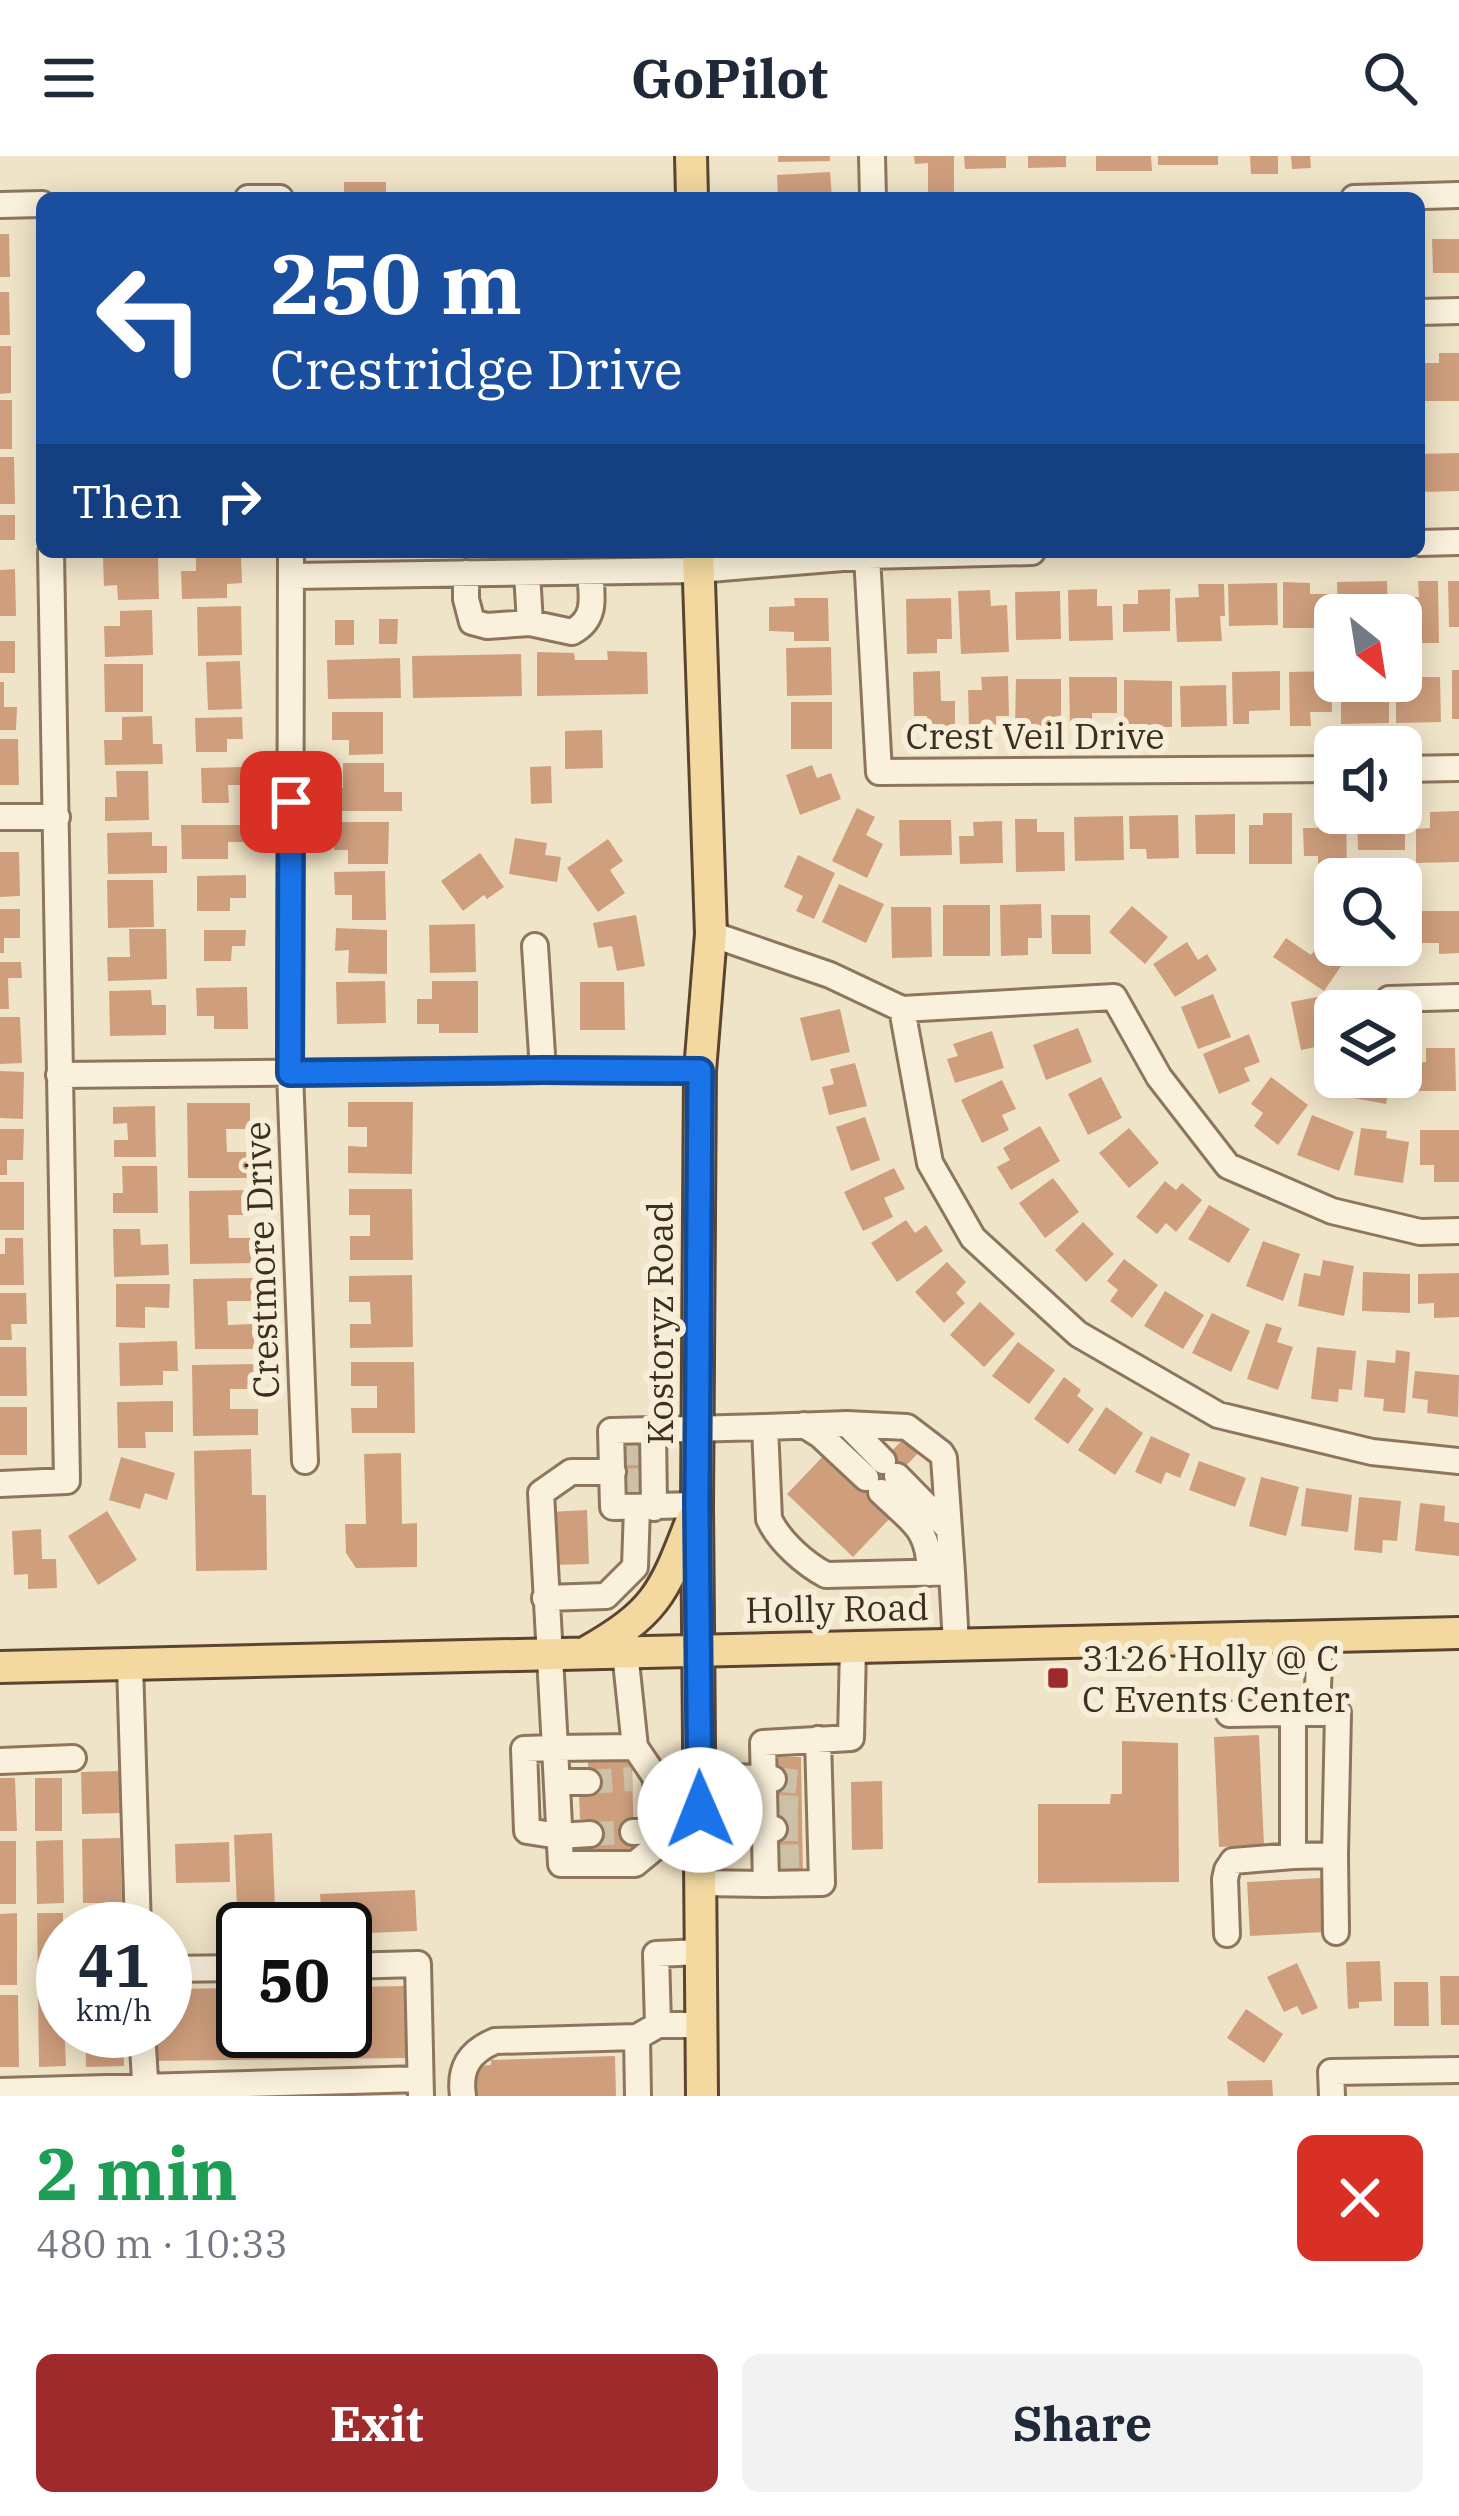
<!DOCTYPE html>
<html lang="en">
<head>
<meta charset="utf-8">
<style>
	:root { --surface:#fff; --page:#f2f2f3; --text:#1f2937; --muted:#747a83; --accent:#9e2a2b }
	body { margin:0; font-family:"IBM Plex Serif",serif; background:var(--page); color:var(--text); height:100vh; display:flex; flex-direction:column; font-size:45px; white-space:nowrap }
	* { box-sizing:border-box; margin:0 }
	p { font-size:39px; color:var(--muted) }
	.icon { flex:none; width:66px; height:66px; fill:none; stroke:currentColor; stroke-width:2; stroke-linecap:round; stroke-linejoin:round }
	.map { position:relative; height:1940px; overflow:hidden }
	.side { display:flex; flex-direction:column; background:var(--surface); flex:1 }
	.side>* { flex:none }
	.banner { position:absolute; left:36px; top:36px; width:1389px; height:366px; border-radius:18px; box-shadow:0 6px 30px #0003; background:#1a4fa0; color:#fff; overflow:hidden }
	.needle { width:78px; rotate:150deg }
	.tools { position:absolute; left:1314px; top:438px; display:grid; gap:24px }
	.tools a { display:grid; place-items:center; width:108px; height:108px; border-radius:18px; background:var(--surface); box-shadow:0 6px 30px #0003; font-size:60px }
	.speed { position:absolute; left:36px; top:1746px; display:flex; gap:24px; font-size:60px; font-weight:700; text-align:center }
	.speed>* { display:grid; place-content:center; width:156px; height:156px; border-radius:50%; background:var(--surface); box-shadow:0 6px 30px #0003; line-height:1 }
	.speed small { font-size:30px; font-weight:400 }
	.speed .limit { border:6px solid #111; border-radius:18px; background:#fff; color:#111 }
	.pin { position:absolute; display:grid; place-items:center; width:102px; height:102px; color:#fff; margin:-51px; border-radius:24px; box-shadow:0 6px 18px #0006 }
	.me { position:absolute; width:132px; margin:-66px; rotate:359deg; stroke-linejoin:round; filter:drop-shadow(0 0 9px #0008) }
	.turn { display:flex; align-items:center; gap:42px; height:252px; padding:0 36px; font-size:54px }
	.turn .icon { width:156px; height:156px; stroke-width:2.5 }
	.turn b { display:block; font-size:84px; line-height:102px }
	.then { display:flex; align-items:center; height:114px; padding:0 36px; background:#0003; gap:24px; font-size:45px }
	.round { display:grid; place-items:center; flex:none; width:126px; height:126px; border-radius:18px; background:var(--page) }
	.headline { display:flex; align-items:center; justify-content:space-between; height:204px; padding:0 36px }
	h1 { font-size:72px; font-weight:700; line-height:90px; color:#1e9e55 }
	.button { display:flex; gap:24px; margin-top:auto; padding:24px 36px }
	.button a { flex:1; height:138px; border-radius:18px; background:var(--accent); color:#fff; font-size:48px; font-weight:700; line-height:138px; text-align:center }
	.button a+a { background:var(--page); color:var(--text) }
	header { display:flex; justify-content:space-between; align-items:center; height:156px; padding:0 36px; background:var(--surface); font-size:54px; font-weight:700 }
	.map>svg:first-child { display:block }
</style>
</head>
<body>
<header><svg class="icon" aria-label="menu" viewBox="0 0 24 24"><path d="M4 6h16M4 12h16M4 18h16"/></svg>GoPilot<svg class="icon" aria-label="search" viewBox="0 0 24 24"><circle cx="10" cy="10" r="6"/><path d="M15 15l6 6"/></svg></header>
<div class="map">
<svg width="1459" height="1940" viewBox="0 0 1459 1940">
	<rect width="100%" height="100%" fill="#f0e4c8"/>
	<path fill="#cf9f7d" d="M778,0H830V5L778,6Z
		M914,0H954V40H928V7L915,8Z
		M964,0H1006V12L965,13Z
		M1028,0H1066V11L1028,12Z
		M1096,0H1151L1152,15H1096Z
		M1158,0H1218V9H1158Z
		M1250,0H1278V18H1251Z
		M1291,0H1310L1311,12L1292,13Z
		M830,16L832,42H778L777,19Z
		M344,26H386V42H344Z
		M0,78H9L10,121H0Z
		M1432,83H1459V117H1433Z
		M0,136H9L10,179H0Z
		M0,190H11V237L0,238Z
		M1439,197H1459V245H1419V207H1439Z
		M0,244H12V293H0Z
		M1459,297V335L1419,336V298Z
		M0,301H14L15,348H0Z
		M0,359H15V384H0Z
		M158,400L159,443L118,444L117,429L104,430L103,401Z
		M241,400L242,427L227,428V442L182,443L181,415H196V401Z
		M15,413L16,460H0V414Z
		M1387,425L1388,459H1338L1337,426Z
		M1418,425H1438L1439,487H1417V478H1401V459H1395L1394,441H1419Z
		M1448,425H1459V471H1449Z
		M1283,426L1310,427V438H1330L1329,472H1283Z
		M1277,427L1278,469L1229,470L1228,428Z
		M1198,428H1224L1225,460H1220L1222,485L1177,486L1175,442L1199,441Z
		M1097,433V450H1112L1113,484L1069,485L1068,434Z
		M1170,433V475L1123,476V448H1138V434Z
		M990,434L991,450L1007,449L1009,496L961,498L958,435Z
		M1060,435L1061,483L1016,484L1015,436Z
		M794,442H828L829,485H794V476L769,475V451L795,450Z
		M951,442L952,483H937V497L907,498L906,443Z
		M241,450L242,499L198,500L197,451Z
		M152,454L153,499L105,501L104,470H120V455Z
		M379,463H398L397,488H379Z
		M335,464H354V489H335Z
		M0,485H15V517H0Z
		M831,491L832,539L787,540L786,492Z
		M607,495L647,496L648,538L537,540V496L574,497L575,504H608Z
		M521,498L522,540L413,542L412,500Z
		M400,502L401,542L328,543L327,504Z
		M240,505L242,553L208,554L206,506Z
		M104,508H143V556H105Z
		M1452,514H1459V563H1452Z
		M940,515L941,545H955V574L927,575V560H914L913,516Z
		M1280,515V554L1249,555V568H1233L1232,516Z
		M1331,515L1332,556H1310L1311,570H1290L1289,516Z
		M1008,520L1009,560H996V574H969L968,534H982L981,521Z
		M1069,521H1117V557H1092V571H1070Z
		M1401,521H1440L1441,566L1396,567V525H1401Z
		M1016,523H1061V572H1015Z
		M1124,524L1172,525V571H1124Z
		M0,526H4V551H17L16,574H0Z
		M1389,526V567L1341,568V528Z
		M1226,529L1227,570L1181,571L1180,530Z
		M791,546H832V593H791Z
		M332,556H383V598L349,599V584H332Z
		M152,560L153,588H162L163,608L105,609L104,584H122V561Z
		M242,561L243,583H227V596H196L195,562Z
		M602,574L603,612L565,613V575Z
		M0,583H18L19,629H0Z
		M343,607H384V636H402V655H333L332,632H343Z
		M812,609L817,622L831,617L841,643L800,659L786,619Z
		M551,610L552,647L531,648L530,611Z
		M242,611V629H228L229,647H202L201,612Z
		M116,615H148L149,664L105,665V641H117Z
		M857,652L875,661L866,679L883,688L867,722L832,705Z
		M1459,655V706L1416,707V673L1430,672V656Z
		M1263,657H1292V708H1249V669H1263Z
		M1357,657H1405V694H1358Z
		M1235,658V698H1196L1195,659Z
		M1317,658H1346L1347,713L1318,714V700H1304L1303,672H1317Z
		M1178,659L1179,702L1147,703L1146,693H1130L1129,660Z
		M1123,660L1124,704L1075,705L1074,661Z
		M1015,663H1037V676H1064L1065,715L1016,716Z
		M899,664H951L952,699L900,700Z
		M1002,665L1003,707L960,708L959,680H974L973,666Z
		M335,666H389L388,708H348V694H334Z
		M181,669H244V686H228V703H182Z
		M152,676V690H167V717L108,718L107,677Z
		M515,682L547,687L545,699L561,701L557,726L509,718Z
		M608,683L623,705L610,714L625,737L598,756L567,712Z
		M0,696H19L20,740L0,741Z
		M480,697L504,731L487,743L484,739L463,755L441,725Z
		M798,699L835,717L814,763L796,755L803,740L784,731Z
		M385,715L386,764H352V739H335L334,716Z
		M246,719V742H230V755H197V720Z
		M107,724H153L154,771L108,772Z
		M839,728L884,748L866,787L822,766Z
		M1041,748L1042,782H1028V799L1001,800L1000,749Z
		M943,749H990V800H943Z
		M1132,750L1168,781L1145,808L1109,776Z
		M891,751H931L932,801L892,802Z
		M0,753H20V782H4V797H0Z
		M1416,755H1459V797L1439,798V787H1417Z
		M636,759L645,810L617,815L612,790L598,792L593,767Z
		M1051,759H1090L1091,798H1052Z
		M475,768L476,816L430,817L429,769Z
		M336,772L387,774V818L348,817L349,794L335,795Z
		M129,773H166L167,823L108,825L107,801H130Z
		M204,774H246L245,790H232L231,805H204Z
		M1286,782L1311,799L1319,788L1344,806L1324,835L1273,801Z
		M1187,786L1198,804L1207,798L1217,814L1175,841L1153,808Z
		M0,806H21L22,822H8L9,853H0Z
		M385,825L386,867L337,868L336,826Z
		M432,825H478V877H439V868H417V843H432Z
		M580,826H624L625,874H580Z
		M247,831L248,873H214V860H197L196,832Z
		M151,834L152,849H166V879L110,880L109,835Z
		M1213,838L1231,881L1198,893L1181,851Z
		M1333,838L1337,855L1335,859L1324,861L1326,872L1335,870V887L1301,894L1291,846Z
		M840,853L850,896L811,905L800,862Z
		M0,861H20L22,907L0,908Z
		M1078,872L1092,906L1046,924L1033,889Z
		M992,875L1004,912L955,927L947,903L958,900L953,888Z
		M1249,878L1260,906L1244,912L1250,925L1219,938L1203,898Z
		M1426,892H1455L1456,935H1412V907L1426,906Z
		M855,907L867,950L829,959L822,931L834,928L830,913Z
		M0,915L24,916L23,963L0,962Z
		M1101,921L1122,962L1088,979L1068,938Z
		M1271,921L1308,949L1278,989L1254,970L1263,957L1251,948Z
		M1341,921H1391L1386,948L1338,939Z
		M1002,924L1016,953L1002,959L1009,974L982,987L961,944Z
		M348,946H413L412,1018L348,1017V990L367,991V971H348Z
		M187,947H250V973H226L227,996H252L253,1022H188Z
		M155,950L156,1001H114V984H128L127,967L113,968V951Z
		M1312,959L1354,976L1339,1015L1297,999Z
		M865,961L880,1004L851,1015L836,971Z
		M1040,970L1060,1005L1011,1034L997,1011L1010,1004L1003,992Z
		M1129,972L1159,1007L1129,1032L1099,997Z
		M1361,972L1387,975L1386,982L1409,986L1403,1027L1354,1019Z
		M0,973H24L23,1004H7V1019H0Z
		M1420,974H1459V1026H1434V1009H1420Z
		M122,1010H157L158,1057H113V1037H123Z
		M894,1012L905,1033L884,1042L893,1061L863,1075L844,1036Z
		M1053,1022L1079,1056L1045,1082L1019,1047Z
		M1165,1025L1176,1034L1182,1027L1202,1044L1176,1076L1166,1067L1157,1078L1136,1061Z
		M0,1026H24V1074H0Z
		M349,1033H412L413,1104H350V1080H370V1059H349Z
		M251,1034V1059H228L229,1082H255V1107L190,1108L189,1035Z
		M1209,1049L1250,1073L1229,1107L1188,1083Z
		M906,1064L915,1077L926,1069L943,1095L897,1126L871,1087Z
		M1083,1066L1114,1098L1086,1126L1055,1094Z
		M113,1073H140L141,1089L168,1088L169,1119L114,1121Z
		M5,1082H23L24,1129H0V1098H5Z
		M1263,1085L1300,1098L1283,1145L1246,1130Z
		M1124,1103L1158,1129L1132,1162L1110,1145L1118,1134L1107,1125Z
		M1323,1104L1354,1110L1344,1160L1298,1150L1304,1117L1320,1120Z
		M947,1106L966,1126L956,1137L965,1147L944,1167L915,1136Z
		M1363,1116L1410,1118V1157L1362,1155Z
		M1459,1117V1161L1434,1162V1147L1418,1148V1118Z
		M412,1119L413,1191L350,1192V1168H371L370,1146H349V1120Z
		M253,1122V1145H227L228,1169L254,1168V1193H195L193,1123Z
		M116,1128H170L169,1152L145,1151V1172L116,1171Z
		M1165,1135L1204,1159L1183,1193L1144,1170Z
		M0,1137H26L27,1168H11L12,1184H0Z
		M980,1146L1015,1178L984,1211L950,1179Z
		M1212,1157L1250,1175L1231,1216L1192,1197Z
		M1266,1167L1282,1172L1277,1186L1293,1191L1278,1234L1247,1223Z
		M177,1185L178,1215H163V1229L120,1230L119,1187Z
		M1018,1186L1055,1214L1029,1248L992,1220Z
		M0,1191H26L27,1240H0Z
		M1317,1191L1356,1195L1352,1234L1339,1233L1338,1246L1311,1243Z
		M1396,1194L1410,1196L1405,1257L1383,1255L1384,1243L1364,1241L1367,1204L1395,1207Z
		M351,1206H414L415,1277H352L351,1252H377V1230H351Z
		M257,1208V1233H230V1253H258V1279L193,1280L192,1209Z
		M1415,1215L1459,1219L1458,1261L1427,1257L1428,1244L1412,1242Z
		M1064,1221L1081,1234L1077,1240L1094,1253L1068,1288L1034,1263Z
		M173,1245V1276H145L146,1292H118L117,1246Z
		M0,1251H27V1299H0Z
		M1106,1251L1143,1277L1115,1319L1078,1294Z
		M623,1276H645V1341H623Z
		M910,1276L925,1290L878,1339L896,1356L853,1401L787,1338L827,1296L863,1325Z
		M1151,1280L1190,1298L1180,1322L1166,1316L1161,1328L1135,1316Z
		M251,1293L252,1339H266L267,1414L196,1415L194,1295Z
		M401,1297L402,1368L417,1367V1411L356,1412L346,1397L345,1368H366L364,1298Z
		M121,1301L175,1317L167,1344L145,1337L140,1353L109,1344Z
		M1199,1305L1246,1322L1235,1351L1189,1334Z
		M1261,1321L1299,1331L1286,1380L1249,1370Z
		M1306,1332L1352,1339L1348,1376L1301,1370Z
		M1359,1341L1401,1345L1397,1385L1383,1384L1382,1397L1354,1394Z
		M1420,1347L1445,1350L1444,1365L1459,1367V1400L1415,1395Z
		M587,1354L589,1408L551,1409L549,1356Z
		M107,1355L137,1404L98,1429L68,1380Z
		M41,1373L42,1403H56L57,1432L28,1433V1418L14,1419L12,1375Z
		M1259,1579L1264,1689L1219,1691L1214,1581Z
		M1122,1585L1178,1587L1179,1726L1038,1727V1648H1110L1111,1638H1122Z
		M773,1601H801L803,1720L775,1719Z
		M588,1603H632L634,1695H590V1663H580L579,1637H588Z
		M119,1615L120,1657L82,1658L81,1616Z
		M0,1622H15L17,1675H0Z
		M35,1622H62V1675H35Z
		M882,1625L883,1693L852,1694L851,1626Z
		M272,1677L275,1751L237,1753L234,1679Z
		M120,1682L122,1747H83L82,1683Z
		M63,1684L64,1747L37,1748L36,1685Z
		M0,1685H16V1748H0Z
		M229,1686L230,1726L176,1727L175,1688Z
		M1321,1722L1324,1776L1250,1780L1247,1726Z
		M415,1734L417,1775L345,1778V1773H322L320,1738Z
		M122,1754V1773H83L82,1755Z
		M17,1757V1829H0V1758Z
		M37,1757H63V1828L38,1829Z
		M1380,1805L1382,1845L1359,1846V1852L1348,1853L1346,1806Z
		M1297,1807L1318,1852L1302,1859L1297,1850L1284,1856L1267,1821Z
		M1440,1820H1459V1869H1441Z
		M1394,1826H1428L1429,1870H1394Z
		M407,1830V1902L152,1905V1875H165V1833L243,1832V1875H345V1831Z
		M38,1838H63L66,1910L39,1911Z
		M0,1839H18L19,1911H0Z
		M1246,1853L1283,1878L1264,1907L1227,1882Z
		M85,1875H123L124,1910L86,1911Z
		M615,1900L616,1940H475L474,1910L491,1909V1904Z
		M1272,1924L1273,1940H1228L1227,1925Z"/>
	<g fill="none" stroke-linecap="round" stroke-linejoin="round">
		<path stroke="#ccc0a6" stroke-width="24" stroke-dasharray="24 12" stroke-linecap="butt" d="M623,1297H645
			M623,1325L645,1324
			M773,1623L801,1626
			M588,1626L632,1623
			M774,1651L802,1652
			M774,1673H802
			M590,1678L633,1676
			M775,1701L803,1700"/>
		<defs>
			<path id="minor" d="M872,0L873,42
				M248,42H280
				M1354,42L1459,39
				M0,49L42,48
				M1419,156L1459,155
				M1419,387L1459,386
				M291,396L290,917L305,1305
				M867,400L879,616L1335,613
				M466,417V443L472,466L487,470L530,467L572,476C597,463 592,441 590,416
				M527,417L530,467
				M292,420L698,414L867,400L1032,396
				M1401,613L1459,612
				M0,661H57
				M711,778L830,819L902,853L1114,841L1159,921L1228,1010L1332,1055L1420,1076L1459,1075
				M535,790L543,914
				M1389,843L1459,841
				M902,853L930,1007L973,1082L1078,1178L1218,1259L1372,1296L1459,1305
				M59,919L543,914L700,915
				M847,1268L883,1305
				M804,1269L820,1279L866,1322
				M765,1271L847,1268L907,1271L941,1297L944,1302L952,1416
				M653,1274L611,1275L613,1351L697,1349
				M613,1316H571L541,1337L555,1592L635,1591
				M897,1320L949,1373
				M0,1328L67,1325L51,396
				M881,1336C912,1366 929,1371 930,1417
				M654,1352L653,1274L765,1271L769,1363C779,1385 805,1408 826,1419L952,1416L956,1489
				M545,1442L606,1440L635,1411L637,1352
				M625,1496L635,1591L656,1622
				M130,1508L138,1773
				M1317,1557H1293V1700L1335,1699L1338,1557H1317L1320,1480
				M1229,1558L1293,1557
				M818,1583L822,1727L766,1728L763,1587L851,1582L853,1491
				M0,1605L73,1602
				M773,1623L699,1619L656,1622L658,1689H701L765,1671L774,1673
				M557,1626H588
				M633,1676L658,1675
				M590,1678L559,1680L527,1675L524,1593L555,1592C557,1631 559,1670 561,1708H635L658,1689
				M1335,1699L1336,1776
				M701,1727L766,1728
				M1227,1778L1225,1723L1227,1714L1233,1705L1293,1700
				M345,1810L418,1808L421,1940
				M165,1813L243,1812
				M658,1869L656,1798L701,1796
				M142,1875L146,1940
				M637,1881L638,1940
				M0,1935L420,1923
				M463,1940C459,1912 469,1896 495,1885L637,1881L658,1869H702
				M1332,1940L1331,1916L1459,1914"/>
			<path id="major" d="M691,0L692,42
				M698,396L711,778L700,915L697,1349L702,1940
				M585,1497C655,1457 663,1439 691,1366
				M0,1511L1459,1477"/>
		</defs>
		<use href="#minor" stroke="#8d765c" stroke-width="30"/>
		<use href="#major" stroke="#5b4430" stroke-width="36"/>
		<use href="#minor" stroke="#faf1dc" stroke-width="24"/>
		<use href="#major" stroke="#f3d9a0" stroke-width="30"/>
	</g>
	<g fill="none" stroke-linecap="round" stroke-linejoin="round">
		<defs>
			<path id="route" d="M291,646L290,917L543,914L700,915L697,1349L700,1654"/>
		</defs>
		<use href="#route" stroke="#114b97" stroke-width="30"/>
		<use href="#route" stroke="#1a73e8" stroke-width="21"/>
	</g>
	<rect fill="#9e2a2b" stroke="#f7eed8" stroke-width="4.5" x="1046" y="1510" width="24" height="24" rx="6"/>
	<g text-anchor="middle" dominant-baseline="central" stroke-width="12" stroke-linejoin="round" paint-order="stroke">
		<g font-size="36" fill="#3d2e20" stroke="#f7eed8">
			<text x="1035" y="579">Crest Veil Drive</text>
			<text transform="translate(261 1104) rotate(-92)">Crestmore Drive</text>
			<text transform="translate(659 1167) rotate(-90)">Kostoryz Road</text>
			<text transform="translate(837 1452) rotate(-1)">Holly Road</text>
		</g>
		<g font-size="36" fill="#3d2e20" stroke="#f7eed8" text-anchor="start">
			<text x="1082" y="1501">3126 Holly @ C<tspan x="1082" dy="41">C Events Center</tspan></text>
		</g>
	</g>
</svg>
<div class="tools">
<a><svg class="needle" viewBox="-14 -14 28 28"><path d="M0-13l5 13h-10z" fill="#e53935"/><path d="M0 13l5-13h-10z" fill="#747a83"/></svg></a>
<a><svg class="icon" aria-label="sound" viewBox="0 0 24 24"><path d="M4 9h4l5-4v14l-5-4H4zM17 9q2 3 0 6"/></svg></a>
<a><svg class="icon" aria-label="search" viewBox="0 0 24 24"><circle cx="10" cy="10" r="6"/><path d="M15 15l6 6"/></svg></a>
<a><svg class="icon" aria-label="layers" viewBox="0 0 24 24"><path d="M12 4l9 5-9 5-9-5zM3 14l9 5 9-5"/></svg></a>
</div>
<div class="speed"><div>41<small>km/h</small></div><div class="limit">50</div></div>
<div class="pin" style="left:291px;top:646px;background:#d93025"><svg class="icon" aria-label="arrive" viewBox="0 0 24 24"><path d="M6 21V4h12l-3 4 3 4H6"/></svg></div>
<svg class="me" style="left:700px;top:1654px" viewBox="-20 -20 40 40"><circle r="19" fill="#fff"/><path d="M0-13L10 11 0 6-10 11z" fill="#1a73e8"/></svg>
<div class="banner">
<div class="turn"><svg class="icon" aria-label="left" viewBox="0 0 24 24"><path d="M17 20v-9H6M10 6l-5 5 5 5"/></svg><div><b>250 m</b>Crestridge Drive</div></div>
<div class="then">Then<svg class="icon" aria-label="right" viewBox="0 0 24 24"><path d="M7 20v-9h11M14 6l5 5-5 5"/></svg></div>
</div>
</div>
<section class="side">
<div class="headline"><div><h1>2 min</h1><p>480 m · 10:33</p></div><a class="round" style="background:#d93025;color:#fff"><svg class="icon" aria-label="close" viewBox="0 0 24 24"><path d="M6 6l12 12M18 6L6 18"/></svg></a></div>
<div class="button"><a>Exit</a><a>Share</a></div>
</section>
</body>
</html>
